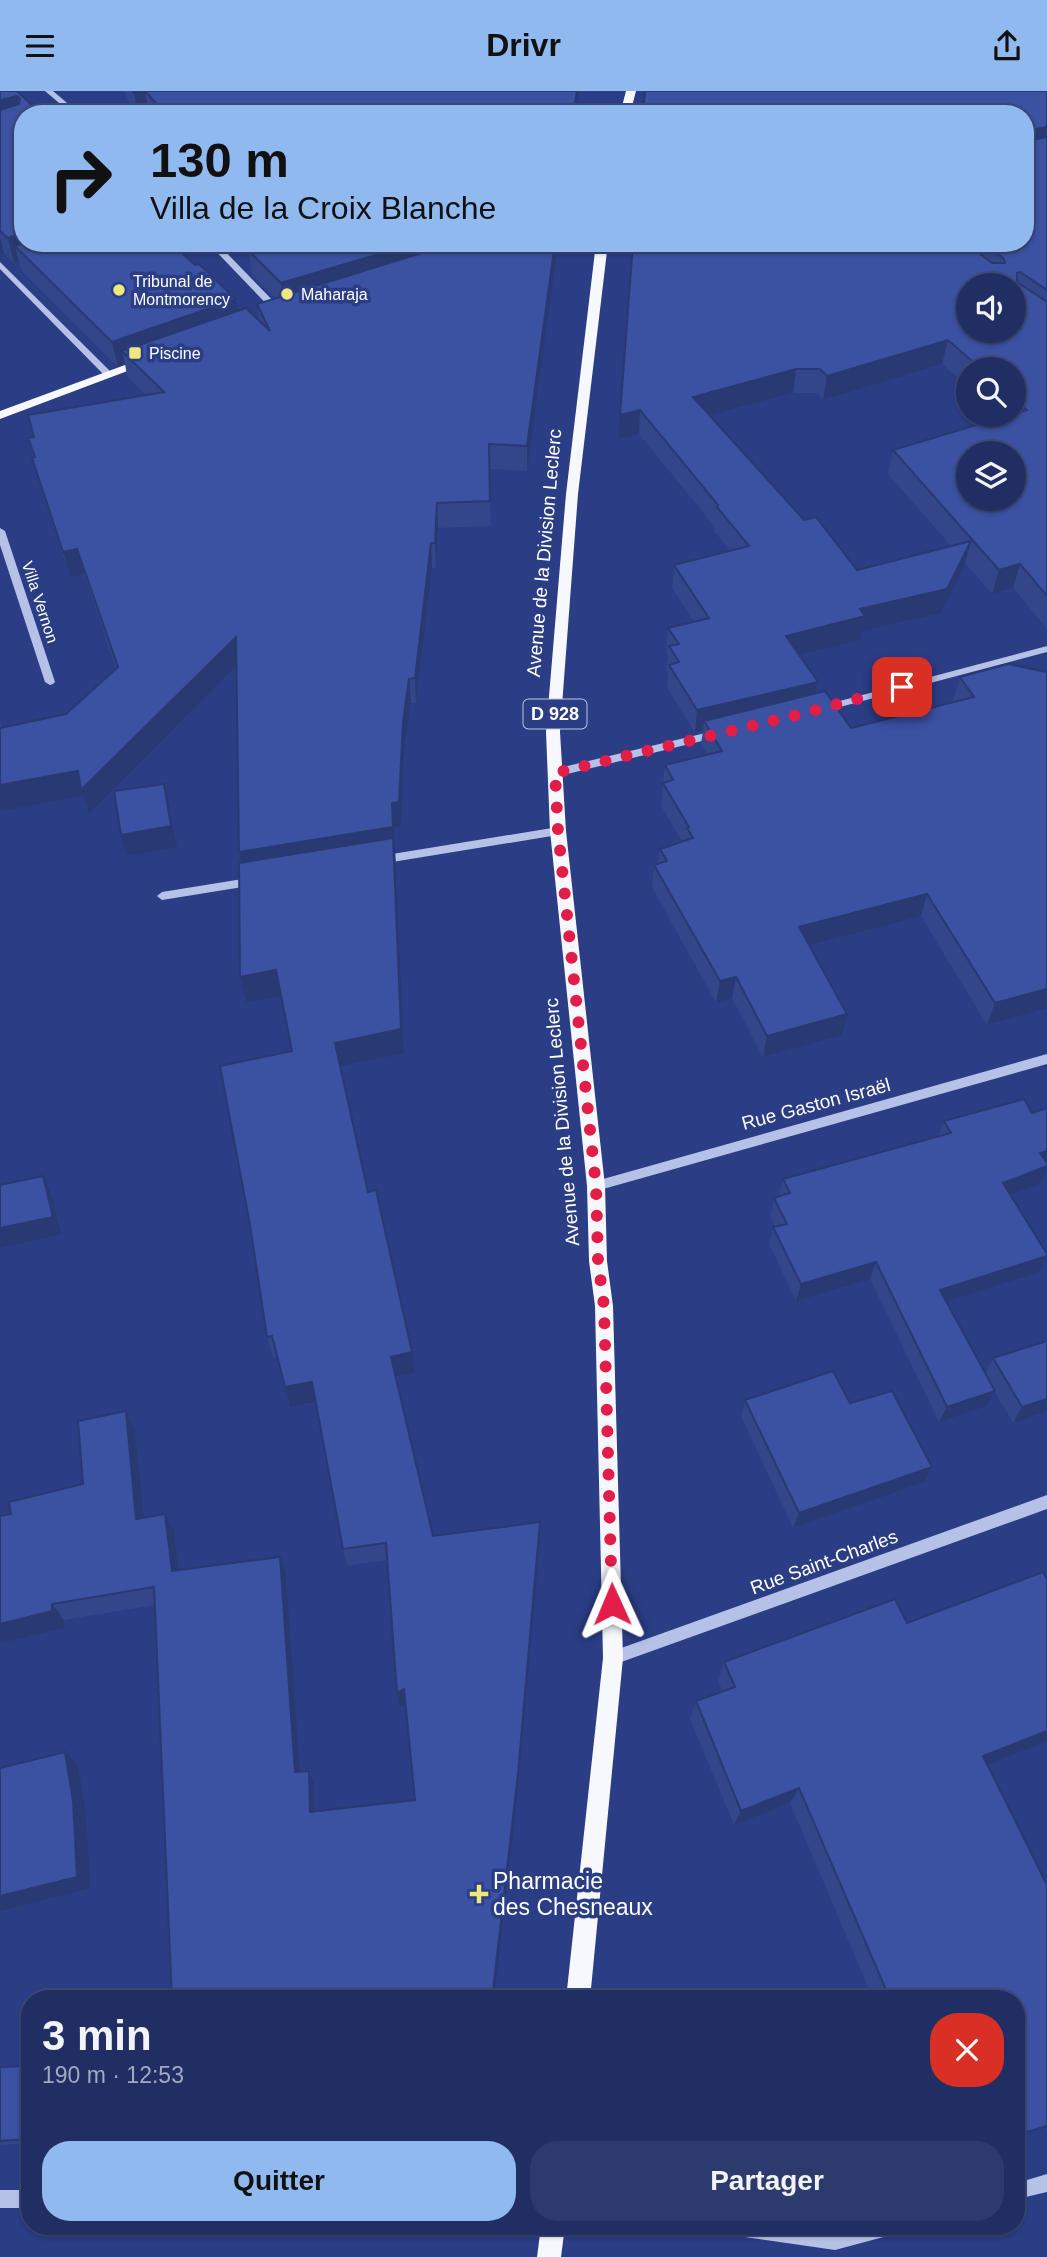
<!DOCTYPE html>
<html lang="fr">
<head>
<meta charset="utf-8">
<style>
	:root { --surface:#202e64; --page:#2d3a6d; --text:#f1f3f6; --muted:#a2a8bf; --line:#3d4a78; --accent:#90b9f0 }
	body { margin:0; font-family:Arial,sans-serif; background:var(--page); color:var(--text); height:100vh; display:flex; flex-direction:column; font-size:26px; white-space:nowrap }
	* { box-sizing:border-box; margin:0 }
	p { font-size:23px; color:var(--muted) }
	.icon { flex:none; width:38px; height:38px; fill:none; stroke:currentColor; stroke-width:2; stroke-linecap:round; stroke-linejoin:round }
	.map { position:relative; flex:1; overflow:hidden }
	.details { position:absolute; left:21px; top:1899px; width:1004px; height:245px; display:flex; flex-direction:column; background:var(--surface); border-radius:28px; box-shadow:0 2px 5px #0004,0 0 0 2px var(--line) }
	.details>* { flex:none }
	.top-card { position:absolute; left:14px; top:14px; width:1020px; height:147px; border-radius:28px; box-shadow:0 2px 5px #0004,0 0 0 2px var(--line); background:#90b9f0; color:#111; overflow:hidden }
	.tools { position:absolute; left:956px; top:182px; display:grid; gap:14px }
	.tools a { display:grid; place-items:center; width:70px; height:70px; border-radius:50%; background:var(--surface); box-shadow:0 2px 5px #0004,0 0 0 2px var(--line); font-size:35px }
	.pin { position:absolute; display:grid; place-items:center; width:60px; height:60px; color:#fff; margin:-30px; border-radius:14px; box-shadow:0 4px 10px #0006 }
	.me { position:absolute; width:77px; margin:-38px; rotate:359deg; stroke-linejoin:round; filter:drop-shadow(0 0 5px #0008) }
	.turn { display:flex; align-items:center; gap:24px; height:147px; padding:0 21px; font-size:32px }
	.turn .icon { width:91px; height:91px; stroke-width:2.5 }
	.turn b { display:block; font-size:49px; line-height:60px }
	.round { display:grid; place-items:center; flex:none; width:74px; height:74px; border-radius:28px; background:var(--page) }
	.head { display:flex; align-items:center; justify-content:space-between; height:119px; padding:0 21px }
	h1 { font-size:42px; font-weight:800; line-height:52px }
	.action { display:flex; gap:14px; margin-top:auto; padding:14px 21px }
	.action a { flex:1; height:80px; border-radius:28px; background:var(--accent); color:#111; font-size:28px; font-weight:800; line-height:80px; text-align:center }
	.action a+a { background:var(--page); color:var(--text) }
	header { display:flex; justify-content:space-between; align-items:center; height:91px; padding:0 21px; background:var(--accent); color:#111; font-size:32px; font-weight:800 }
	.map>svg:first-child { display:block }
</style>
</head>
<body>
<header><svg class="icon" aria-label="menu" viewBox="0 0 24 24"><path d="M4 6h16M4 12h16M4 18h16"/></svg>Drivr<svg class="icon" aria-label="share" viewBox="0 0 24 24"><path d="M12 15V3M7 8l5-5 5 5M5 13v7h14v-7"/></svg></header>
<div class="map">
<svg width="1047" height="2166" viewBox="0 0 1047 2166">
	<rect width="100%" height="100%" fill="#2a3d85"/>
	<g fill="none" stroke-linecap="round" stroke-linejoin="round">
		<path fill="#b6c1e7" fill-rule="evenodd" d="M45,0H53L80,23H72Z
			M208,152H217L282,219V223H276Z
			M0,171L112,282V286H106L0,178Z
			M0,437L5,440L55,591L53,593L50,594L45,591L0,454Z
			M1047,555V561L821,621L816,618L821,615Z
			M718,639L722,641V645L555,686L550,682L555,678Z
			M558,736L563,740L558,744L380,773L375,769L380,765Z
			M255,786L260,790L255,794L162,809L157,805L162,801Z
			M1047,963V973L596,1100L592,1099L590,1095L592,1091L596,1090Z
			M1047,1404V1418L613,1574L608,1572L606,1567L608,1562L613,1560Z
			M1047,2083V2101L1017,2108V2092Z
			M0,2099H30V2117H0Z
			M722,2135H791L835,2141L859,2135H900L897,2141L891,2144L835,2159L731,2144L725,2141Z"/>
		<path fill="#f7f8fe" fill-rule="evenodd" d="M626,0H636L630,23H620Z
			M596,152H608L578,403L560,641L566,740L605,1095L607,1170L613,1215L623,1567L590,1908H566L603,1567L595,1215L589,1170L587,1095L550,740L546,641L566,403Z
			M144,267L154,270L0,328V320Z
			M541,2135H565L561,2166H537Z"/>
	</g>
	<path fill="#33468a" fill-rule="evenodd" d="M0,0H17L41,23L23,152L195,174L236,208L238,220L259,230L257,213L275,207L252,184L248,159L265,155L263,152H558L527,380L489,378L491,435L438,437L436,477H432L416,612H411L404,656L401,735L394,736L404,962L341,976L368,1101L412,1261L415,1282L396,1286L433,1445L540,1449L518,1696L172,1908L155,1514L64,1529V1537L0,1552V1425L11,1423L83,1393L135,1340L144,1427L174,1440L178,1479L280,1466L286,1483L300,1680H309L314,1692L315,1720L415,1709L405,1613L400,1616L387,1469L347,1475L343,1458L316,1312L290,1316L277,1266L273,1267L267,1246L292,960L281,905L246,911L240,886L241,772L239,761L236,575L89,723L83,705L0,720V628L2,637L66,623L116,577L84,483L70,486L39,392L28,347L34,346L146,304L127,285L125,273L118,276L22,180L19,171L14,172L4,162L0,163Z
		M123,0H579L576,23H136Z
		M1047,0V538L1013,497L992,503L965,472L941,522L862,540L860,549L799,564L818,591L816,602L851,637L954,611L953,609L960,586L1047,581V917L987,934L921,825L809,854L847,923L842,944L763,966L732,907L716,912L652,796L654,774L658,772L660,758L682,750L661,715L665,674L708,664L701,653L703,640L695,642L667,597L668,582L666,579L668,563L666,561L668,537L694,531L672,497L674,474L730,460L714,440L715,436L639,343L619,348L633,152H1026ZM942,273L968,296V278H1013V324H999L1002,327L893,359L888,383L951,455L857,479L804,429L710,324L793,302H817L823,309Z
		M1047,1017V1078L1040,1093L1011,1104L1047,1163V1166L1039,1181L946,1211L985,1283L993,1267L1047,1250V1320L1013,1332L992,1296L995,1300L986,1315L939,1331L870,1188L796,1210L769,1153L773,1136H775L770,1125L774,1107L779,1106L783,1088L938,1046L944,1030L1032,1022Z
		M745,1309L850,1312L924,1391L793,1437L741,1325Z
		M1047,1488V1650L988,1673L1017,1908H873L790,1712L734,1734L690,1628L696,1610L723,1601L718,1590L724,1571L907,1532Z
		M30,1975V2052L0,2054V1976Z"/>
	<path fill="#293971" d="M145,0L149,23H138L134,2Z
		M577,0H579L576,23H573Z
		M17,5L22,29L0,35V9Z
		M1047,36V57L1026,62L1030,39Z
		M23,142V152L15,155L19,171L14,172L8,147Z
		M0,147L4,162L0,163Z
		M416,152H499L284,217L281,192Z
		M555,152H558L527,380V355Z
		M236,208L240,233L122,260L125,273L118,276L112,251Z
		M948,249L942,273L823,309L827,285Z
		M796,278L793,302L691,329L693,306Z
		M640,319L639,343L619,348L620,324Z
		M437,412L438,437L436,477L435,452Z
		M971,450L965,473L941,522L862,540L860,549L782,568L786,545L860,518Z
		M431,452L432,477L416,612L415,587Z
		M77,458L84,483L70,486L63,461Z
		M1020,473L1013,497L992,503L999,479Z
		M236,546L240,571L89,723L83,705L0,720V694Z
		M409,588L411,612L404,656L401,735L394,736L404,962L339,976L244,785L239,761L392,712Z
		M818,591L814,614L704,630L703,640L695,642L697,619Z
		M164,693L177,756L127,765L121,744Z
		M927,803L921,825L794,858L799,836Z
		M276,879L281,905L246,911L240,886Z
		M736,886L732,907L716,912L720,890Z
		M1047,890V917L987,934L995,912Z
		M847,923L842,944L763,966L767,945Z
		M1047,1060V1075L1040,1062Z
		M1047,1075V1078L1040,1093L995,1110L1003,1092Z
		M43,1085L51,1103L61,1143L0,1157V1137Z
		M1047,1165L1039,1181L933,1215L940,1199Z
		M876,1171L870,1188L796,1210L801,1193Z
		M412,1261L415,1282L394,1286L391,1266Z
		M312,1291L317,1311L290,1316L285,1296Z
		M995,1300L986,1315L939,1331L947,1316Z
		M1047,1308V1320L1013,1332L1022,1316Z
		M126,1320L135,1340L146,1446L136,1428Z
		M932,1376L924,1391L793,1437L799,1422Z
		M165,1423L174,1440L180,1497L172,1480Z
		M540,1431V1449L518,1696L494,1908H492Z
		M280,1466L286,1483L301,1693L295,1681Z
		M52,1513L64,1529V1537L0,1552V1533Z
		M404,1598L407,1612L400,1616L397,1602Z
		M1047,1640V1650L969,1681L983,1665Z
		M65,1661L78,1675L86,1723L90,1797L0,1820V1805Z
		M309,1680L314,1692L315,1732L310,1721Z
		M799,1697L790,1712L734,1734L741,1720Z"/>
	<path fill="#3b51a1" stroke="#293971" stroke-width="2" fill-rule="evenodd" d="M0,0H17L41,23H23V142L8,147L0,140V19L19,13L20,8L17,5L0,9Z
		M133,0H577L573,23H166L145,0L134,2Z
		M645,0H1047V36L1030,39L1029,47L1032,49L1047,46V199L1020,181L1017,182V191L1047,211V505L1020,473L999,479L893,359L1027,319L1013,307V278H981L948,249L827,285L820,278H796L693,306L804,429L816,426L857,479L971,450L947,498L860,518L865,525L786,545L818,591L697,619L669,574L679,571L669,555L679,553L668,537L709,527L674,474L749,455L717,416L718,414L640,319L620,324L633,152H966L992,172H1005L1004,168L983,152H1026V23H643ZM968,194H1013V240H968ZM968,362H1013V408H968Z
		M23,152H171L195,174L199,173L236,208L112,251L15,155Z
		M274,152H416L281,192L248,159Z
		M454,152H555L527,355L489,353L490,410L437,412L435,452H431L415,587L409,588L403,631L399,711L392,712L393,736L239,761L236,546L81,699L78,680L0,694V637L66,623L118,576L77,458L63,461L32,367L35,366L28,347L34,346L28,324L164,301L122,260L246,217L270,240L257,213Z
		M1008,573L1047,581V898L995,912L927,803L799,836L847,923L767,945L736,886L720,890L654,774L667,770L660,758L693,747L687,737L689,736L663,692L673,689L665,674L722,660L704,630L825,600L851,637L974,606L960,586Z
		M164,693L171,735L121,744L114,700Z
		M393,747L401,938L335,952L368,1101L376,1099L412,1261L391,1266L433,1445L540,1431L518,1683L492,1908H172L154,1496L52,1513V1520L0,1533V1425L11,1423L9,1411L83,1393L78,1330L126,1320L136,1428L165,1423L172,1480L280,1466L295,1681L309,1680L310,1721L415,1709L404,1598L397,1602L386,1452L343,1458L312,1291L285,1296L272,1245L267,1246L250,1134L220,975L292,960L276,879L240,886L239,772Z
		M1024,1008L1032,1022L1047,1017V1060L1040,1062L1047,1072V1075L1003,1092L1047,1163V1165L940,1199L995,1300L947,1316L876,1171L801,1193L773,1136L787,1133L774,1107L790,1102L783,1088L951,1042L944,1030Z
		M43,1085L53,1126L0,1137V1094Z
		M1047,1250V1308L1022,1316L993,1267Z
		M833,1280L850,1312L892,1300L932,1376L799,1422L745,1309Z
		M1043,1481L1047,1488V1640L983,1665L1047,1794V2035L1017,2044V1908H890L799,1697L741,1720L696,1610L735,1596L724,1571L895,1508L907,1532Z
		M65,1661L73,1710L77,1786L0,1805V1677Z
		M30,1975V2048L0,2050V1976Z"/>
	<g fill="none" stroke-linecap="round" stroke-linejoin="round">
		<path stroke="#e11d48" stroke-width="12" stroke-dasharray="0 21.6" d="M612,1513L604,1215L598,1170L596,1095L558,740L555,682L801,623L902,596"/>
	</g>
	<g fill="#ede77e" stroke="#2a3d85" stroke-width="2.5">
		<circle cx="119" cy="199" r="7"/>
		<circle cx="287" cy="203" r="7"/>
		<rect x="128" y="255" width="14" height="14" rx="3.5"/>
		<path d="M475.5 1792.5h7v7h7v7h-7v7h-7v-7h-7v-7h7z"/>
	</g>
	<g text-anchor="middle" dominant-baseline="central" stroke-width="7" stroke-linejoin="round" paint-order="stroke">
		<g font-size="16" fill="#fff" stroke="#2a3d85" text-anchor="start">
			<text x="133" y="190">Tribunal de<tspan x="133" dy="18">Montmorency</tspan></text>
			<text x="301" y="203">Maharaja</text>
			<text x="149" y="262">Piscine</text>
		</g>
		<g font-size="16" fill="#fff" stroke="#2a3d85">
			<text transform="translate(40 511) rotate(72)">Villa Vernon</text>
		</g>
		<rect fill="#2a3d85" stroke="#bfc5da" stroke-width="2" x="523.5" y="608.5" width="63" height="29" rx="5"/>
		<g font-size="18" font-weight="bold" fill="#fff">
			<text x="555" y="623">D 928</text>
		</g>
		<g font-size="19" fill="#fff" stroke="#2a3d85">
			<text transform="translate(544 462) rotate(-85)">Avenue de la Division Leclerc</text>
			<text transform="translate(816 1013) rotate(-15)">Rue Gaston Israël</text>
			<text transform="translate(562 1031) rotate(-95)">Avenue de la Division Leclerc</text>
			<text transform="translate(824 1471) rotate(-20)">Rue Saint-Charles</text>
		</g>
		<g font-size="23" fill="#fff" stroke="#2a3d85" text-anchor="start">
			<text x="493" y="1790">Pharmacie<tspan x="493" dy="26">des Chesneaux</tspan></text>
		</g>
	</g>
</svg>
<div class="tools">
<a><svg class="icon" aria-label="sound" viewBox="0 0 24 24"><path d="M4 9h4l5-4v14l-5-4H4zM17 9q2 3 0 6"/></svg></a>
<a><svg class="icon" aria-label="search" viewBox="0 0 24 24"><circle cx="10" cy="10" r="6"/><path d="M15 15l6 6"/></svg></a>
<a><svg class="icon" aria-label="layers" viewBox="0 0 24 24"><path d="M12 4l9 5-9 5-9-5zM3 14l9 5 9-5"/></svg></a>
</div>
<div class="pin" style="left:902px;top:596px;background:#d93025"><svg class="icon" aria-label="arrive" viewBox="0 0 24 24"><path d="M6 21V4h12l-3 4 3 4H6"/></svg></div>
<svg class="me" style="left:612px;top:1513px" viewBox="-20 -20 40 40"><path d="M0-17L14 15 0 8-14 15z" fill="#e11d48" stroke="#fff" stroke-width="4"/></svg>
<div class="top-card">
<div class="turn"><svg class="icon" aria-label="right" viewBox="0 0 24 24"><path d="M7 20v-9h11M14 6l5 5-5 5"/></svg><div><b>130 m</b>Villa de la Croix Blanche</div></div>
</div>
<section class="details">
<div class="head"><div><h1>3 min</h1><p>190 m · 12:53</p></div><a class="round" style="background:#d93025;color:#fff"><svg class="icon" aria-label="close" viewBox="0 0 24 24"><path d="M6 6l12 12M18 6L6 18"/></svg></a></div>
<div class="action"><a>Quitter</a><a>Partager</a></div>
</section>
</div>
</body>
</html>
